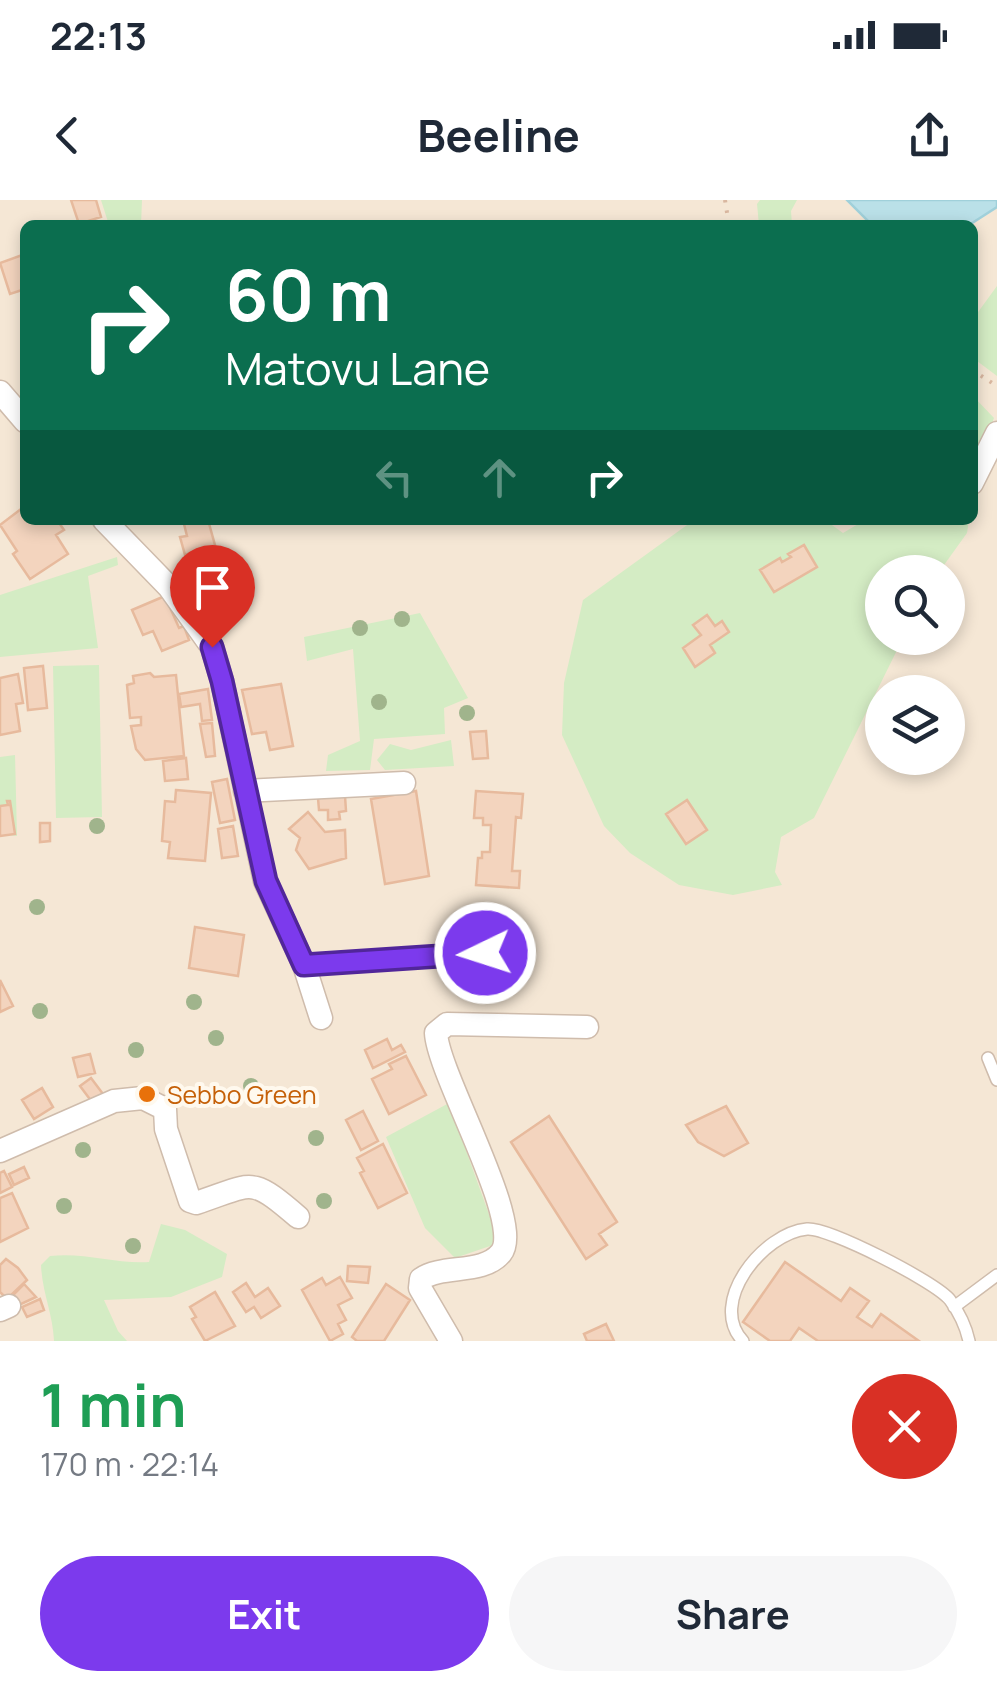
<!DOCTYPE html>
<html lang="en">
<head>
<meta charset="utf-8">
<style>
	:root { --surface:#fff; --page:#f6f6f7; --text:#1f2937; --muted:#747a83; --accent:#7c3aed }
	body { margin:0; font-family:Manrope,sans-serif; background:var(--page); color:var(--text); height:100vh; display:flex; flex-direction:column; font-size:38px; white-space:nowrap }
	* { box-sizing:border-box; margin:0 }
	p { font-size:32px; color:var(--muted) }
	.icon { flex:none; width:55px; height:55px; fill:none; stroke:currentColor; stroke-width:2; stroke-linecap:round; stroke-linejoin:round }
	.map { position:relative; height:1141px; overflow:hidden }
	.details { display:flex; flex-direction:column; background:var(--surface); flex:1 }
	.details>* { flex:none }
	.banner { position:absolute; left:20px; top:20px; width:958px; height:305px; border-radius:15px; box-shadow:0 5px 15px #0003; background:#0b6e4f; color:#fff; overflow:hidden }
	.tools { position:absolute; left:865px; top:355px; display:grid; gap:20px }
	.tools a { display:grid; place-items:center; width:100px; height:100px; border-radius:50%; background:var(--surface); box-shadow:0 5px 15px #0003; font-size:50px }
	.pin { position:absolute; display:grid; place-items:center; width:85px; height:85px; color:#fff; margin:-102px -42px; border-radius:50% 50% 50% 0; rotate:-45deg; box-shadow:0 0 10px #0007 }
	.pin .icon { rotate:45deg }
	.me { position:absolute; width:110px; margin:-55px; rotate:266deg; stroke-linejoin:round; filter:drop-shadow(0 0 8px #0008) }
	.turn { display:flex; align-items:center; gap:35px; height:210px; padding:0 40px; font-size:45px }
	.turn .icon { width:130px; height:130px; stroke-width:2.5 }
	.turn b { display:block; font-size:70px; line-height:85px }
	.lanes { display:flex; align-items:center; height:95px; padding:0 40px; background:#0003; justify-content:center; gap:50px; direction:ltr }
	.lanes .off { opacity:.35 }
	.round { display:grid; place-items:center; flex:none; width:105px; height:105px; border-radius:52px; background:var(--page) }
	.head { display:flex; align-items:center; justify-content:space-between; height:170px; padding:0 40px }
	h1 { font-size:60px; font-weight:700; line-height:75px; color:#1e9e55 }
	.primary-button { display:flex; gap:20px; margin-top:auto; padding:20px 40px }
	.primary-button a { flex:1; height:115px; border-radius:60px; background:var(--accent); color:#fff; font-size:40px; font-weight:700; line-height:115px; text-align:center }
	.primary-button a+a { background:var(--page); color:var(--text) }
	.status { display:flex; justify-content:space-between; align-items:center; height:70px; padding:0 50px; background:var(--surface); direction:ltr }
	.status svg { height:28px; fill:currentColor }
	header { display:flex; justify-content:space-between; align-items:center; height:130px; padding:0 40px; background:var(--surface); font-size:45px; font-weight:700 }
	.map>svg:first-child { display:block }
</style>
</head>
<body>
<div class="status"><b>22:13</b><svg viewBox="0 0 49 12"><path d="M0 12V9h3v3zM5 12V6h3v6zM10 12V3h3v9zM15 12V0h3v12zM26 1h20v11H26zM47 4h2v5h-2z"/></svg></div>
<header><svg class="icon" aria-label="back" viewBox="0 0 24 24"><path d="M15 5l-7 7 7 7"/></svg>Beeline<svg class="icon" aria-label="share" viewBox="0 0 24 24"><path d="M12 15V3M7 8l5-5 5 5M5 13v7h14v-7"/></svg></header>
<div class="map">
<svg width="997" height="1141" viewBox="0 0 997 1141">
	<rect width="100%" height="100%" fill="#fdf5e7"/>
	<path fill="#f5e7d5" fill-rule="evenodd" d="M0,0H997V1141H0ZM25,25H972V320H25ZM882,372H948V438H882ZM882,492H948V558H882Z"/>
	<path fill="#d4ecc4" d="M101,0H142L141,25H109Z
		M760,0H797L791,11L792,25H759L757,4Z
		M997,86V176L973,158V119Z
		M972,195L994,218L976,265L972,266Z
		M694,320H825L843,333L865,320H969L967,333L939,372H882V438H903L814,618L781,637L775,672L782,685L733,695L679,685L630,653L604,626L562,535L564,483L583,400Z
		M117,357L118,365L88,376L98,448L0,457V395Z
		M420,413L468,498L444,508L445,534L374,539L370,570L326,571L328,555L360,541L353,449L307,461L304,437Z
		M99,465L102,617L56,618L53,466Z
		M451,540L454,566L385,570L377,560L390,544L411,550Z
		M15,555L17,636L0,634V557Z
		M449,903L495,1031L496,1044L455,1058L425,1028L386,937Z
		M161,1024L185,1030L227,1054L222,1077L171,1097L104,1100L118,1131L127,1141H54C53,1114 42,1092 41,1065L50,1056C84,1052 115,1064 149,1062Z"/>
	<path fill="#bae0e8" stroke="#a0d0da" stroke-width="2.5" d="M847,0H997V7L969,25H872Z"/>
	<path fill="#f3d4be" stroke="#e7ba9d" stroke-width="2.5" d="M71,0H96L101,17L79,24Z
		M25,54V89L10,94L0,63Z
		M25,306V320H57L64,330L56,335L68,354L30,379L13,354L17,351L0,325Z
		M183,320H208L218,356L193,363L191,353L185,355L180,337L187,336Z
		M804,345L817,367L774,392L760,370L780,358L782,362L791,357L788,354Z
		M165,396L179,428L184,426L189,440L162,451L153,431L143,435L132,410Z
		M707,415L715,426L722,421L729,432L710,445L715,453L695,467L683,448L701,435L693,425Z
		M43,466L47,508L28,510L24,468Z
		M150,473L154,477L176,475L184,556L145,560L136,549L131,526L141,525V517L130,518L127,485L134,483L133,476Z
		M18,474L23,503L16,504L20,531L0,535V478Z
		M281,484L293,546L270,550L266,532L252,534L242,490Z
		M208,489L212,520L202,521L200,504L181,507L179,494Z
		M212,523L215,556L206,557L200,524Z
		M486,531L488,558L473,559L470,532Z
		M186,558L188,579L165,581L163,561Z
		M227,579L235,620L220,623L212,582Z
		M176,590L211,593L205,661L168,658L170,642L162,641L165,601L175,602Z
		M416,591L429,676L385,684L371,599Z
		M476,591L523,594L521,618L516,617L512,671H520L519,688L476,685L478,658H482V652H490L491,625H483V618H474Z
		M345,596L346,611L339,612L340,619L328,620V610H319L318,598Z
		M687,600L707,630L686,644L666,614Z
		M7,601H10L15,634L0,636V606L8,605Z
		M308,612L325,632L345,630L346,658L309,669L296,650L300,638L289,629Z
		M40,623H50V641L40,642Z
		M233,626L238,656L222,658L218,629Z
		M195,727L244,735L238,776L189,768Z
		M0,780L13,806L0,812Z
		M387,839L392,850L401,845L405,852L373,868L365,850Z
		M90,854L95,873L78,877L73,858Z
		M406,856L426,895L389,914L372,879L392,869L389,864Z
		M91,878L103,894L92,902L80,886Z
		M42,888L53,907L34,919L22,900Z
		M726,906L748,943L724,956L698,942L686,925Z
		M363,911L378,941L361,950L346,920Z
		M549,916L617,1022L599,1034L607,1045L586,1059L511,942Z
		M383,944L407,993L378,1008L360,973L364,971L357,958Z
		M24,967L29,978L14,985L9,974Z
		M4,971L12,987L0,993V973Z
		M12,993L28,1028L0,1042V998Z
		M6,1059L18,1068L27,1080L7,1099L0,1092V1065Z
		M785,1062L841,1101L850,1088L869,1101L857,1117L872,1127L881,1114L919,1141H818L799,1128L790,1141H770L743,1122Z
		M348,1066L370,1067L368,1083L347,1081Z
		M340,1077L352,1098L338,1105L346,1120L338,1124L343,1134L330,1141L302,1090L322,1078L326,1085Z
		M246,1083L255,1097L268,1088L280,1106L261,1118L254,1107L246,1112L233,1092Z
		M24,1084L36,1097L19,1105L12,1096Z
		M386,1084L410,1100L384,1141H357L352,1137Z
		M215,1092L235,1126L205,1141L192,1119L196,1117L190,1107Z
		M40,1099L44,1110L27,1117L22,1107Z
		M606,1124L614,1141H587L584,1134Z"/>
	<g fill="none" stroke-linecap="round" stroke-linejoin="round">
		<defs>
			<path id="service" d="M304,765L521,751
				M988,858L997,880
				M954,1107L997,1075
				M743,1141C707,1103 763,1033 807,1029C828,1027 936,1082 950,1100C958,1111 966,1127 969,1141"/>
			<path id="minor" d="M0,192L25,221
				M972,283L997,233
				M104,320L169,387L212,447L222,481L265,681L304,765L321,818
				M245,591L404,583
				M0,951L114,901L143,898L165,909L166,929L190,1001L196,1003C254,984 249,975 298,1017
				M0,1110L9,1106
				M451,1141L420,1088L421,1079C443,1064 483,1075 501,1053C525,1023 438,875 436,833L447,824L587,827"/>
		</defs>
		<use href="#service" stroke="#cfbcac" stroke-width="14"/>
		<use href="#minor" stroke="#cfbcac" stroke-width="25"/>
		<path stroke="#d9b7a0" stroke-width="4" stroke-dasharray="2.5 8" stroke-linecap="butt" d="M725,0L729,25
			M972,170L997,186"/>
		<use href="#service" stroke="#fff" stroke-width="11"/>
		<use href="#minor" stroke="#fff" stroke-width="22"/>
	</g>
	<g fill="#a0b48c">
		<circle cx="402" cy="419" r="8"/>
		<circle cx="360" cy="428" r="8"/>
		<circle cx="379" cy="502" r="8"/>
		<circle cx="467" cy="513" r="8"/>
		<circle cx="97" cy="626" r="8"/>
		<circle cx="37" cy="707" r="8"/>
		<circle cx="194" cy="802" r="8"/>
		<circle cx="40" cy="811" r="8"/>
		<circle cx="216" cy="838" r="8"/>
		<circle cx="136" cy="850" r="8"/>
		<circle cx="251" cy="886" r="8"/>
		<circle cx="316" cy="938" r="8"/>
		<circle cx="83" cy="950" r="8"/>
		<circle cx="324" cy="1001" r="8"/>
		<circle cx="64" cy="1006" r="8"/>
		<circle cx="133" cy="1046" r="8"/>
	</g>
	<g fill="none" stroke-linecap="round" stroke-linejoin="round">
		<defs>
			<path id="route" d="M212,447L222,481L266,681L304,765L485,753"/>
		</defs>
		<use href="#route" stroke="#51269a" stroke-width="25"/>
		<use href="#route" stroke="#7c3aed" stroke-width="18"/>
	</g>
	<circle fill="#e8710a" stroke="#fff9ee" stroke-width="4" cx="147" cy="894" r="10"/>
	<g text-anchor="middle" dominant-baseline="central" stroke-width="8" stroke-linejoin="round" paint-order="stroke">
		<g font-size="25" fill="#c56008" stroke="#fff9ee" text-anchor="start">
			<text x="167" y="894">Sebbo Green</text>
		</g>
	</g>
</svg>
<div class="tools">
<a><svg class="icon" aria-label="search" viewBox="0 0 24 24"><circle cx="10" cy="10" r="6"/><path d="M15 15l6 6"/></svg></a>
<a><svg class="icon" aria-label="layers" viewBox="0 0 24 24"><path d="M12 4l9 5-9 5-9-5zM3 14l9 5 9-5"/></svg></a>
</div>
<div class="pin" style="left:212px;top:447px;background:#d93025"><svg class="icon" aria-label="arrive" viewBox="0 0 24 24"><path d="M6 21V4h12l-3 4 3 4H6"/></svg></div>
<svg class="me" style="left:485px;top:753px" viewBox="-20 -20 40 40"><circle r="17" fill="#7c3aed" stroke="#fff" stroke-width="3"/><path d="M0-11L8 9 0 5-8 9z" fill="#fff"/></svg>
<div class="banner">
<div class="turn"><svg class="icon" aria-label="right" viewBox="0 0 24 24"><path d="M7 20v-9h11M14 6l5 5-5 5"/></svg><div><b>60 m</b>Matovu Lane</div></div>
<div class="lanes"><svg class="icon off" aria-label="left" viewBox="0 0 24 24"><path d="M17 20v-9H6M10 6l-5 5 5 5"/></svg><svg class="icon off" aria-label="ahead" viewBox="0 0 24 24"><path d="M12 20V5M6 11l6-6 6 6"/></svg><svg class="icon" aria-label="right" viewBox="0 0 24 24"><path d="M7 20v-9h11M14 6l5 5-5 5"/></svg></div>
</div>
</div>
<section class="details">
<div class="head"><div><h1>1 min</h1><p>170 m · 22:14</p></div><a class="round" style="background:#d93025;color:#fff"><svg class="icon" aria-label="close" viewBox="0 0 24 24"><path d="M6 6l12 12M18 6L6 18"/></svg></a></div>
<div class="primary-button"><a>Exit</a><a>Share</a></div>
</section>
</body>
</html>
